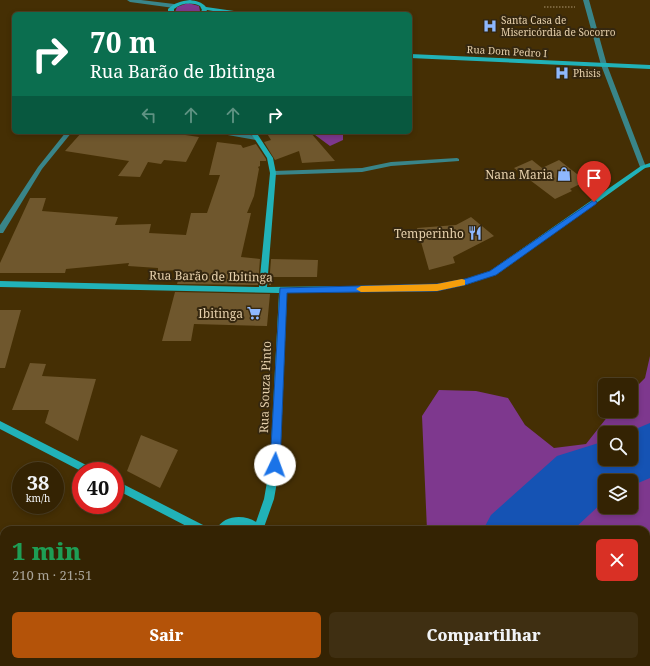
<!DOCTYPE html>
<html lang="pt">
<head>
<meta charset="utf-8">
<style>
	:root { --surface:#342303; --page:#3f2f12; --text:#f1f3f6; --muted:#a9a49a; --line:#4e4025; --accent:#b45309 }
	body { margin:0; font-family:"Noto Serif",serif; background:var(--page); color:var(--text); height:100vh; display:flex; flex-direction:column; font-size:15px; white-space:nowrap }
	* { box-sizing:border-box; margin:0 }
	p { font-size:13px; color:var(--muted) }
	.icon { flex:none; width:22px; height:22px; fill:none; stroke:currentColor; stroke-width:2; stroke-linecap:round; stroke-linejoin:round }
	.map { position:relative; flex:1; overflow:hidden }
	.drawer { position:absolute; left:0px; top:526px; width:650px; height:140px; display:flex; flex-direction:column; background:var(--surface); border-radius:12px 12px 0 0; box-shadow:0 2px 6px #0003,0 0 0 1px var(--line) }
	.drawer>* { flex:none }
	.guide { position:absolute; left:12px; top:12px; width:400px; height:122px; border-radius:6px; box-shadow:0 2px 6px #0003,0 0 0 1px var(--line); background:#0b6e4f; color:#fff; overflow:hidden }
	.controls { position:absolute; left:598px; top:378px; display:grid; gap:8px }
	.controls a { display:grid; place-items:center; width:40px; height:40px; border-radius:6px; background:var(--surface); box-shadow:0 2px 6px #0003,0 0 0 1px var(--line); font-size:20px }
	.speed { position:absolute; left:12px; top:462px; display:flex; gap:8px; font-size:20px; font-weight:700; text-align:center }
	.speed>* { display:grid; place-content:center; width:52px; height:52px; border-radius:50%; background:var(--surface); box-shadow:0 2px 6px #0003,0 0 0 1px var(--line); line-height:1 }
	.speed small { font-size:10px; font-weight:400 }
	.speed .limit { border:6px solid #d22; background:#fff; color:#111 }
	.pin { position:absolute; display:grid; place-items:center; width:34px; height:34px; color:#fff; margin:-41px -17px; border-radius:50% 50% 50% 0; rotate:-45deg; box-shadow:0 0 4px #0007 }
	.pin .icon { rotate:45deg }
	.me { position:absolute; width:44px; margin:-22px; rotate:3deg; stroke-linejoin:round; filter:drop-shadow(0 0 3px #0008) }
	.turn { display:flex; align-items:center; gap:14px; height:84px; padding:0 12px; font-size:18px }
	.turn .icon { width:52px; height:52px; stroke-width:2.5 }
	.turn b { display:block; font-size:28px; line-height:34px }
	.lanes { display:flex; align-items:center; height:38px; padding:0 12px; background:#0003; justify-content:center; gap:20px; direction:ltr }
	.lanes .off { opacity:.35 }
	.round { display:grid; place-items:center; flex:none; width:42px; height:42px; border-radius:6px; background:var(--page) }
	.overview { display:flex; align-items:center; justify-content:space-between; height:68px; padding:0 12px }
	h1 { font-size:24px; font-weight:800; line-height:30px; color:#1e9e55 }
	.button { display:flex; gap:8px; margin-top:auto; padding:8px 12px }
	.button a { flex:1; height:46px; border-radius:6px; background:var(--accent); color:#fff; font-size:16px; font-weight:800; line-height:46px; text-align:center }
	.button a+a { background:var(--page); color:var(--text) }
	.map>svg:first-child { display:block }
</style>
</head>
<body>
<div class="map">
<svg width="650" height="666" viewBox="0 0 650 666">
	<rect width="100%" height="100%" fill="#452f04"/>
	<path fill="#7e388e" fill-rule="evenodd" d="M188,3L199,6L200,11L197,14H177L175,12L177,7Z
		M311,132H343V140L330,146Z
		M650,356V666H539L523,662H646V530H427L422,416L439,390L476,391L508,398L525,425L554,448L586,444L612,411H631V392L645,378ZM605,433H631V459H605ZM605,481H631V507H605Z"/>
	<path fill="#1553b4" d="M650,423V478L631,486V481H605V500L573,530H483L491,515L557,456L605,441V459H631V433H626Z"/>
	<path fill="#6f572d" d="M82,132H165L199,137L186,162L164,160L161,164L148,162L140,177L118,176L129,161L65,151Z
		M266,132H310L335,161L302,163L299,151L275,160L264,142L271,140Z
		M217,142L241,145L243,148L256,144L266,159V161H260V166L258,167L259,169L254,196L247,213H251L241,257L260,259L258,285L177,284L181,270L158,271V268L128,266L129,263L66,269L65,273H0V263L30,198H46L42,211L118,217L115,225L151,224L149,233L186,235L191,213H207L220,175H209Z
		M532,160L542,168L559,160L586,181L570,189L572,191L555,199L514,168Z
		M471,217L494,236L453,257L455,263L429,270L417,228L456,225Z
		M271,259L318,260L317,277H271V285H269Z
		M175,292L270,294L267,326L194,324L191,341H162Z
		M0,310H21L5,368H0Z
		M30,363L46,364L42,376L96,379L78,441L45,423L49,410H12Z
		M141,435L178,450L160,488L127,471Z"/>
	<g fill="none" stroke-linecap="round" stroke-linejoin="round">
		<path stroke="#79633a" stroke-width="2" stroke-dasharray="1.5 1.5" stroke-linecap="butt" d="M544,7H575"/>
		<path fill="#398589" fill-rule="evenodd" d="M127,0H141L174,4L177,6L174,8L130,2Z
			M583,0H589L607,65L646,167L645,168L643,169L640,167L601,65Z
			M66,132H72L42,169L3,233H0V225L38,167Z
			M219,132H233L256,136L259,138L256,140L222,134Z
			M457,158L459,159V161L391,166L362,172L273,175L270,173L273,171L362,168L391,162Z"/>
		<path fill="#21b2b8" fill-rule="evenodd" d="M190,0C196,1 202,2 206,7L241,12L244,14H231L207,10L205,14H199L202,10L200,6C191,2 182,3 174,9V14H168V9C174,3 181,1 190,0Z
			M410,54L650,65V69L410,58Z
			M250,132H256L273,158L276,173L267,287L437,285L465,279L490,271L641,166L650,163V167L645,168L496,275L465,285L437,291L287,293L280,465L274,499L263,530H250L246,526H239L233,527L228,530H216C223,515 244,514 256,522L264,499L270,465L279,293L0,287V281L259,287L270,173L267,158Z
			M0,421L92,468L94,471H81L0,429Z
			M115,480L207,527L209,530H194L115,489Z
			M4,644V654L0,655V645Z
			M446,662H462L463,666H447Z"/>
	</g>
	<path fill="#1a73e8" stroke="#114b97" d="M594,200L597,202L596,204L496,275L465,285L437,291L287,293L280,465L279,468L275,470L271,468L270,465L280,288L437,284L465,279L490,271Z"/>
	<path fill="#f59e0b" d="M462,279L465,280V285L437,291L361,292L356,289L361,286L437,284Z"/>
	<defs>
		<symbol id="hospital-bare" viewBox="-9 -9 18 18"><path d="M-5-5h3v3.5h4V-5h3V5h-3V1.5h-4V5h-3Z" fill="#8eb8fd" stroke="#35270f" stroke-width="2.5" paint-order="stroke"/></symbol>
		<symbol id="shop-bare" viewBox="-9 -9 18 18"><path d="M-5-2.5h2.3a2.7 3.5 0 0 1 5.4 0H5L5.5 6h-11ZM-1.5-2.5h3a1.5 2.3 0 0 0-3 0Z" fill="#8eb8fd" stroke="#35270f" stroke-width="2.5" paint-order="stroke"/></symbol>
		<symbol id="restaurant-bare" viewBox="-9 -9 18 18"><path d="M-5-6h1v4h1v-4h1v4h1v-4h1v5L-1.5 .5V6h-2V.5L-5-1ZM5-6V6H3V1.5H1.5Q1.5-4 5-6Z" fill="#8eb8fd" stroke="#35270f" stroke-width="2.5" paint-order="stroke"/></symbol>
		<symbol id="supermarket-bare" viewBox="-9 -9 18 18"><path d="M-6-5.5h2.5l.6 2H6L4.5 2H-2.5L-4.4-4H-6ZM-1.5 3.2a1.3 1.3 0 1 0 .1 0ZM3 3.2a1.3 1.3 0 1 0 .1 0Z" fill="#8eb8fd" stroke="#35270f" stroke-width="2.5" paint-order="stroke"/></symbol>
	</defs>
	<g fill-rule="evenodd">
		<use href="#hospital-bare" x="480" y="16" width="20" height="20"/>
		<use href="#hospital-bare" x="552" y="63" width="20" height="20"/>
		<use href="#shop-bare" x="554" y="164" width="20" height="20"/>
		<use href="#restaurant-bare" x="465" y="223" width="20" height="20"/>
		<use href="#supermarket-bare" x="244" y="303" width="20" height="20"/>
	</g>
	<g text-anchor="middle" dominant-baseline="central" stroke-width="4" stroke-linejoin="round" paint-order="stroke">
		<g font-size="10" fill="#e6d0ac" stroke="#35270f" text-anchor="start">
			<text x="501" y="20">Santa Casa de<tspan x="501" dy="12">Misericórdia de Socorro</tspan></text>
			<text x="573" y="73">Phisis</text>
		</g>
		<g font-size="10" fill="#e6d0ac" stroke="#35270f">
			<text transform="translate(507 51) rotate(3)">Rua Dom Pedro I</text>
		</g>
		<g font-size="12" fill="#e6d0ac" stroke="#35270f" text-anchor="end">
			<text x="553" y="174">Nana Maria</text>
			<text x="464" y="233">Temperinho</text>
			<text x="243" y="313">Ibitinga</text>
		</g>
		<g font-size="12" fill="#e6d0ac" stroke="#35270f">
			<text transform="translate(211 276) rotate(1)">Rua Barão de Ibitinga</text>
			<text transform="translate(265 387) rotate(-88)">Rua Souza Pinto</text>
		</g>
	</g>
</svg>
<div class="controls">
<a><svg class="icon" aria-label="sound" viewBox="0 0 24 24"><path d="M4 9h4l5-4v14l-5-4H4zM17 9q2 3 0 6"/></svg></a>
<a><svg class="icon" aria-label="search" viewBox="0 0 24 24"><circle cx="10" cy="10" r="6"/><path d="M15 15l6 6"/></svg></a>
<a><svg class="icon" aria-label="layers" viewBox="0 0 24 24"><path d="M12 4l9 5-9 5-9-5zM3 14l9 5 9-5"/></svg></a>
</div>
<div class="speed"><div>38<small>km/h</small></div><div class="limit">40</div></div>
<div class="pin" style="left:594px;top:202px;background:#d93025"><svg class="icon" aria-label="arrive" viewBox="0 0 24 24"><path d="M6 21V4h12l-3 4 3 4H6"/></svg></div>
<svg class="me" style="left:275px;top:465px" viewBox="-20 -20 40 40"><circle r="19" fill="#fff"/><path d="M0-13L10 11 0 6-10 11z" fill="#1a73e8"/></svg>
<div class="guide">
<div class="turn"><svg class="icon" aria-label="right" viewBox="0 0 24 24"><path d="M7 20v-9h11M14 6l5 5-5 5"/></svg><div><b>70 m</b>Rua Barão de Ibitinga</div></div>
<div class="lanes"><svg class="icon off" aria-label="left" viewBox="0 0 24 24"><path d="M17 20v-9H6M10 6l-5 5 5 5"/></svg><svg class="icon off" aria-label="ahead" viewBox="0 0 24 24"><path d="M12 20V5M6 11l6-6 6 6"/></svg><svg class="icon off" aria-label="ahead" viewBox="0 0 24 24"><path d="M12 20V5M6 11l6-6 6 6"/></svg><svg class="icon" aria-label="right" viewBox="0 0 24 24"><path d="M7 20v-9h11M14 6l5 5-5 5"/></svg></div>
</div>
<section class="drawer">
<div class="overview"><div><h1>1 min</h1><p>210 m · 21:51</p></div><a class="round" style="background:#d93025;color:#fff"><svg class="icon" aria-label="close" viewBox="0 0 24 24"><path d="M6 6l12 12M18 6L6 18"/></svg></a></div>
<div class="button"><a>Sair</a><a>Compartilhar</a></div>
</section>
</div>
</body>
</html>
